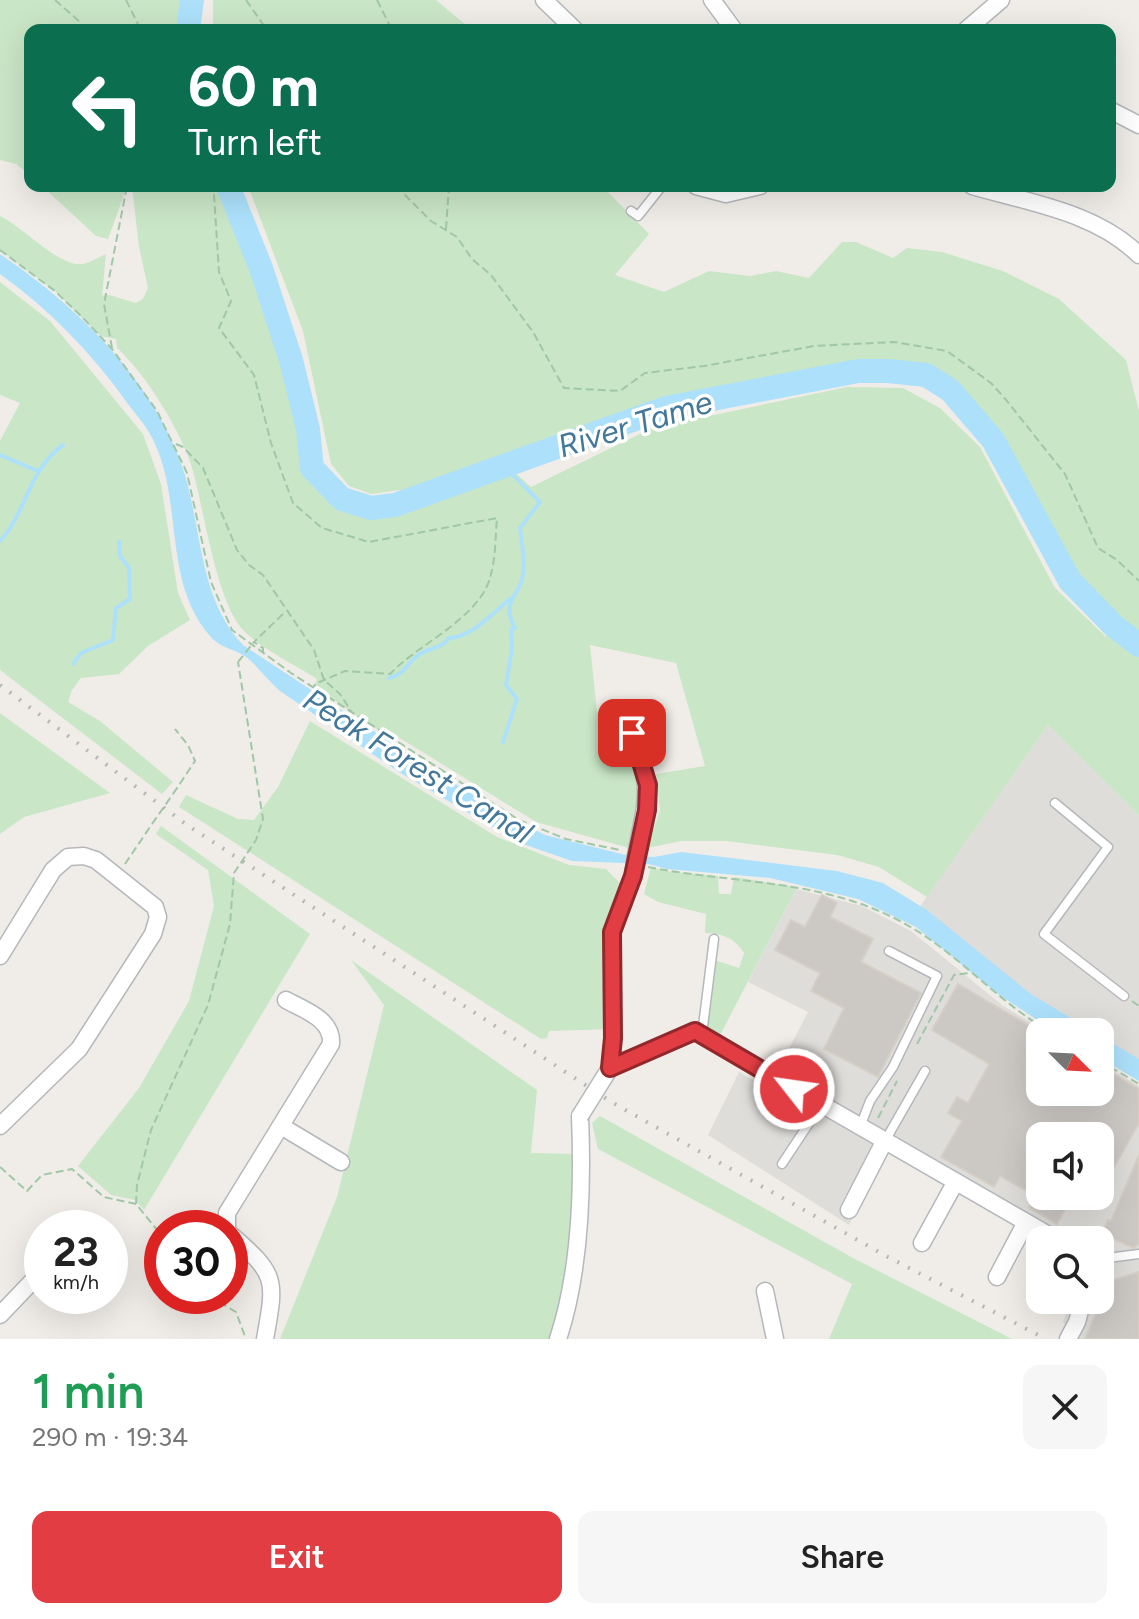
<!DOCTYPE html>
<html lang="en">
<head>
<meta charset="utf-8">
<style>
	:root { --surface:#fff; --page:#f6f6f6; --text:#222; --muted:#767676; --accent:#e13d42 }
	body { margin:0; font-family:Figtree,sans-serif; background:var(--page); color:var(--text); height:100vh; display:flex; flex-direction:column; font-size:30px; white-space:nowrap }
	* { box-sizing:border-box; margin:0 }
	p { font-size:26px; color:var(--muted) }
	.icon { flex:none; width:44px; height:44px; fill:none; stroke:currentColor; stroke-width:2; stroke-linecap:round; stroke-linejoin:round }
	.map { position:relative; height:1339px; overflow:hidden }
	.sheet { display:flex; flex-direction:column; background:var(--surface); flex:1 }
	.sheet>* { flex:none }
	.guide { position:absolute; left:24px; top:24px; width:1092px; height:168px; border-radius:16px; box-shadow:0 8px 32px #0002; background:#0b6e4f; color:#fff; overflow:hidden }
	.needle { width:52px; rotate:114deg }
	.fabs { position:absolute; left:1026px; top:1018px; display:grid; gap:16px }
	.fabs a { display:grid; place-items:center; width:88px; height:88px; border-radius:16px; background:var(--surface); box-shadow:0 8px 32px #0002; font-size:40px }
	.speed { position:absolute; left:24px; top:1210px; display:flex; gap:16px; font-size:40px; font-weight:700; text-align:center }
	.speed>* { display:grid; place-content:center; width:104px; height:104px; border-radius:50%; background:var(--surface); box-shadow:0 8px 32px #0002; line-height:1 }
	.speed small { font-size:20px; font-weight:400 }
	.speed .limit { border:12px solid #d22; background:#fff; color:#111 }
	.pin { position:absolute; display:grid; place-items:center; width:68px; height:68px; color:#fff; margin:-34px; border-radius:16px; box-shadow:0 4px 12px #0006 }
	.me { position:absolute; width:88px; margin:-44px; rotate:300deg; stroke-linejoin:round; filter:drop-shadow(0 0 6px #0008) }
	.turn { display:flex; align-items:center; gap:28px; height:168px; padding:0 32px; font-size:36px }
	.turn .icon { width:104px; height:104px; stroke-width:2.5 }
	.turn b { display:block; font-size:56px; line-height:68px }
	.round { display:grid; place-items:center; flex:none; width:84px; height:84px; border-radius:16px; background:var(--page) }
	.head { display:flex; align-items:center; justify-content:space-between; height:136px; padding:0 32px }
	h1 { font-size:48px; font-weight:600; line-height:60px; color:#1e9e55 }
	.button { display:flex; gap:16px; margin-top:auto; padding:16px 32px }
	.button a { flex:1; height:92px; border-radius:16px; background:var(--accent); color:#fff; font-size:32px; font-weight:600; line-height:92px; text-align:center }
	.button a+a { background:var(--page); color:var(--text) }
	.map>svg:first-child { display:block }
</style>
</head>
<body>
<div class="map">
<svg width="1139" height="1339" viewBox="0 0 1139 1339">
	<rect width="100%" height="100%" fill="#f0ede8"/>
	<path fill="#dfddda" fill-rule="evenodd" d="M1048,725L1139,815V1071L1100,1047V1032H1075L914,915Z
		M796,889L862,906L911,931L1002,1005L1046,1032H1040V1092H1100V1063L1139,1086V1339H1073L1063,1321L1073,1300H1100V1240L1040,1241L886,1152L849,1225L708,1135L739,1072L768,1089L808,1012L748,982ZM1040,1136H1100V1196H1040Z"/>
	<path fill="#c9e6c6" d="M0,0H192V1L188,30H30V175L16,164L0,160Z
		M213,0H436L472,30H213Z
		M42,186H125L124,195L108,239L96,236Z
		M132,186H228L261,268L291,360L308,429L312,468L336,496L371,508L395,505L507,465L531,487L652,428L847,387L903,388L940,408L980,447L1055,588L1106,637L1111,623C1097,609 1080,596 1068,579C1038,536 1023,484 993,440C979,419 958,390 934,379C879,351 674,405 613,427L612,418L408,489L371,494L349,486L331,464L303,331L248,186H602L649,234L615,275L664,292L709,271L750,276L776,271L809,278L842,242H856L893,258L907,248L942,252L1003,271L1059,299L1126,360L1139,411V815L1048,725L927,897L879,867L837,855L726,841H681L647,848L660,810L656,774L705,766L676,663L590,645L597,712L633,736L648,785L629,848L536,822L390,732V738L314,687L317,679C294,664 265,651 245,632C217,606 204,510 193,471C183,434 146,374 117,348L116,339L100,336L55,291L0,250V216C22,226 59,267 82,264C90,263 99,257 106,254L102,296L106,294L136,303L143,299L148,288L139,247Z
		M0,282L50,321L143,434L161,484L178,593L190,620L148,646L119,674L81,678L72,690L68,702L100,721L173,782L162,794L0,670V441L20,403L0,395Z
		M0,713L110,793L24,817L0,834Z
		M310,721L497,837L569,865L606,869L622,885L608,916L605,942L613,1029L549,1031L547,1038L541,1039L179,807L186,795L238,819L254,820L278,787Z
		M161,826L310,934L144,1210L135,1200L111,1195L78,1166L139,1088L189,1001L214,906L208,870L156,834Z
		M651,867L664,871L718,876L719,894H731L734,877L797,887L716,1043L695,1031C706,1009 704,982 717,961L739,968L744,953C735,938 721,933 705,933L706,914L658,902L644,894Z
		M351,960L537,1090L531,1153L576,1154C571,1216 569,1278 553,1339H280L337,1197L384,1005Z
		M600,1116L853,1258L1012,1339H829L852,1284L598,1149L592,1123Z"/>
	<path fill="#ade1fb" d="M0,254C77,306 157,383 185,475C202,533 200,600 243,645L434,771L513,819L545,835L626,855L654,857L681,852L837,871L883,883L927,910L1031,994L1094,1032H1056L999,995L916,927L858,899L770,878L667,869L648,864L572,861L520,843L399,772L280,691C269,682 261,671 251,661C239,649 220,649 210,636C163,582 183,505 155,444C149,429 138,417 128,404C92,353 50,310 0,274Z
		M1100,1036L1139,1059V1081L1100,1058Z"/>
	<g fill="none" stroke-linecap="round" stroke-linejoin="round">
		<path stroke="#ade1fb" stroke-width="4" d="M0,455L38,471
			M0,541C27,512 28,470 63,445
			M73,664L81,653L113,640L116,608L130,599L129,568L120,556L119,542
			M389,678C406,674 407,662 420,654C431,647 441,649 449,638C472,637 493,613 510,599
			M503,742L517,699L506,685L512,648L511,630L515,628C499,600 522,595 523,574C525,559 522,543 520,528L540,502L504,466"/>
		<path stroke="#ade1fb" stroke-width="24" d="M188,30L192,0
			M228,186L261,268L291,360L308,429L312,468L342,499L371,508L395,505L666,408L858,371H888L926,375L950,390L993,440L1070,581L1114,626L1139,645"/>
	</g>
	<path fill="#ccc8c4" stroke="#d5cfc6" stroke-width="2" d="M822,895L837,903L830,917L873,939L861,962L921,993L878,1077L824,1049L844,1008L811,991L820,973L775,950L791,920L805,927Z
		M958,984L1040,1032V1092H1100V1066L1139,1089V1123L1100,1192V1136H1040V1196H1100L1093,1209L1072,1197L1057,1224L1029,1208L1036,1196L1000,1176L994,1187L941,1157L962,1121L948,1113L957,1097L968,1103L989,1064L932,1030Z
		M1139,1155V1243L1134,1248L1102,1234L1108,1220L1111,1221Z
		M1139,1272V1339H1085L1110,1281Z"/>
	<g fill="none" stroke-linecap="round" stroke-linejoin="round">
		<defs>
			<path id="lane" d="M631,211L638,216L662,186
				M1055,803L1108,847L1044,934L1124,996
				M702,1034L714,939
				M860,1127L870,1101L893,1067L937,976L889,951
				M885,1141L925,1071
				M782,1164L821,1105
				M1100,1259L1139,1254"/>
			<path id="street" d="M544,0L575,30
				M712,0L734,30
				M966,30L1001,0
				M1110,110L1139,125
				M696,186L726,194L760,186
				M972,186C1027,202 1096,212 1139,255
				M632,733C653,792 647,796 636,855
				M633,876L612,932L613,1038L610,1068L695,1031L1057,1240
				M0,956L53,870L68,857L84,856L96,860L155,907L158,917L153,934L79,1049L0,1126
				M281,1126L341,1162
				M849,1210L884,1142
				M227,1228V1213L331,1044C333,1019 304,1010 286,1000
				M230,1234C277,1275 276,1278 265,1339
				M922,1243L955,1183
				M997,1277L1025,1224
				M765,1291L775,1339
				M0,1315L42,1271
				M558,1339C581,1270 583,1188 580,1116
				M1068,1339L1077,1322L1083,1300"/>
		</defs>
		<use href="#lane" stroke="#b5b8bb" stroke-width="11"/>
		<use href="#street" stroke="#b5b8bb" stroke-width="19"/>
		<path stroke="#a0c7a7" stroke-width="2" stroke-dasharray="8 4" stroke-linecap="butt" d="M55,0L80,22L82,30
			M126,0L141,30
			M246,0L267,30
			M377,0L392,30
			M205,186L214,195L219,272L231,301L219,328L254,375L271,443L293,503L322,528L369,542L497,518C495,541 496,572 484,592C462,627 418,645 390,674L345,671L315,684L314,687
			M396,186L431,221L457,237L472,259L491,275L533,332L564,388L620,391L645,373L704,366L814,346L894,342L947,351L991,383L1007,401L1065,474L1098,548L1117,560L1139,581
			M446,229L449,186
			M0,250L55,291L84,319L112,349L157,411L187,473L211,582L232,630L291,673L519,820L566,839L620,850
			M112,348L104,304L127,186
			M176,444L183,447L203,468L237,550L249,565L263,575L314,650L324,680L340,694L351,711
			M263,653V648L254,642L285,612
			M173,794L195,761L188,745L175,729
			M125,864L152,824
			M648,867C740,885 830,878 914,929C963,959 999,1002 1050,1032
			M1132,1001L1139,1006
			M917,1044L954,975L969,973
			M1100,1061L1139,1084
			M878,1118L897,1081
			M0,1167L27,1191L42,1175L72,1169L104,1197L136,1204L162,1236
			M136,1204L137,1185L151,1130L208,1005L230,924L234,873L256,840L263,819L238,662
			M209,1296L236,1312L246,1339"/>
		<use href="#lane" stroke="#fff" stroke-width="8"/>
		<use href="#street" stroke="#fff" stroke-width="16"/>
		<path stroke="#b5b6b7" stroke-width="4" stroke-dasharray="2 10" stroke-linecap="butt" d="M0,685L187,825L613,1103L888,1257L1046,1339"/>
		<defs>
			<path id="street-bridge" d="M633,876L636,855
				M580,1116L610,1068"/>
		</defs>
		<use href="#street-bridge" stroke="#b5b8bb" stroke-width="19" stroke-linecap="butt"/>
		<path stroke="#a0c7a7" stroke-width="2" stroke-dasharray="8 4" stroke-linecap="butt" d="M238,662L254,642
			M152,824L173,794"/>
		<use href="#street-bridge" stroke="#fff" stroke-width="16"/>
	</g>
	<g fill="none" stroke-linecap="round" stroke-linejoin="round">
		<defs>
			<path id="route" d="M632,733L648,785L647,810L633,876L612,932L613,1038L610,1068L695,1031L794,1089"/>
		</defs>
		<use href="#route" stroke="#92282b" stroke-width="20"/>
		<use href="#route" stroke="#e13d42" stroke-width="14"/>
	</g>
	<g text-anchor="middle" dominant-baseline="central" stroke-width="7" stroke-linejoin="round" paint-order="stroke">
		<g font-size="32" font-style="italic" fill="#43789b" stroke="#fff">
			<text transform="translate(635 424) rotate(-17)">River Tame</text>
			<text transform="translate(418 766) rotate(32)">Peak Forest Canal</text>
		</g>
	</g>
</svg>
<div class="fabs">
<a><svg class="needle" viewBox="-14 -14 28 28"><path d="M0-13l5 13h-10z" fill="#e53935"/><path d="M0 13l5-13h-10z" fill="#767676"/></svg></a>
<a><svg class="icon" aria-label="sound" viewBox="0 0 24 24"><path d="M4 9h4l5-4v14l-5-4H4zM17 9q2 3 0 6"/></svg></a>
<a><svg class="icon" aria-label="search" viewBox="0 0 24 24"><circle cx="10" cy="10" r="6"/><path d="M15 15l6 6"/></svg></a>
</div>
<div class="speed"><div>23<small>km/h</small></div><div class="limit">30</div></div>
<div class="pin" style="left:632px;top:733px;background:#d93025"><svg class="icon" aria-label="arrive" viewBox="0 0 24 24"><path d="M6 21V4h12l-3 4 3 4H6"/></svg></div>
<svg class="me" style="left:794px;top:1089px" viewBox="-20 -20 40 40"><circle r="17" fill="#e13d42" stroke="#fff" stroke-width="3"/><path d="M0-11L8 9 0 5-8 9z" fill="#fff"/></svg>
<div class="guide">
<div class="turn"><svg class="icon" aria-label="left" viewBox="0 0 24 24"><path d="M17 20v-9H6M10 6l-5 5 5 5"/></svg><div><b>60 m</b>Turn left</div></div>
</div>
</div>
<section class="sheet">
<div class="head"><div><h1>1 min</h1><p>290 m · 19:34</p></div><a class="round"><svg class="icon" aria-label="close" viewBox="0 0 24 24"><path d="M6 6l12 12M18 6L6 18"/></svg></a></div>
<div class="button"><a>Exit</a><a>Share</a></div>
</section>
</body>
</html>
